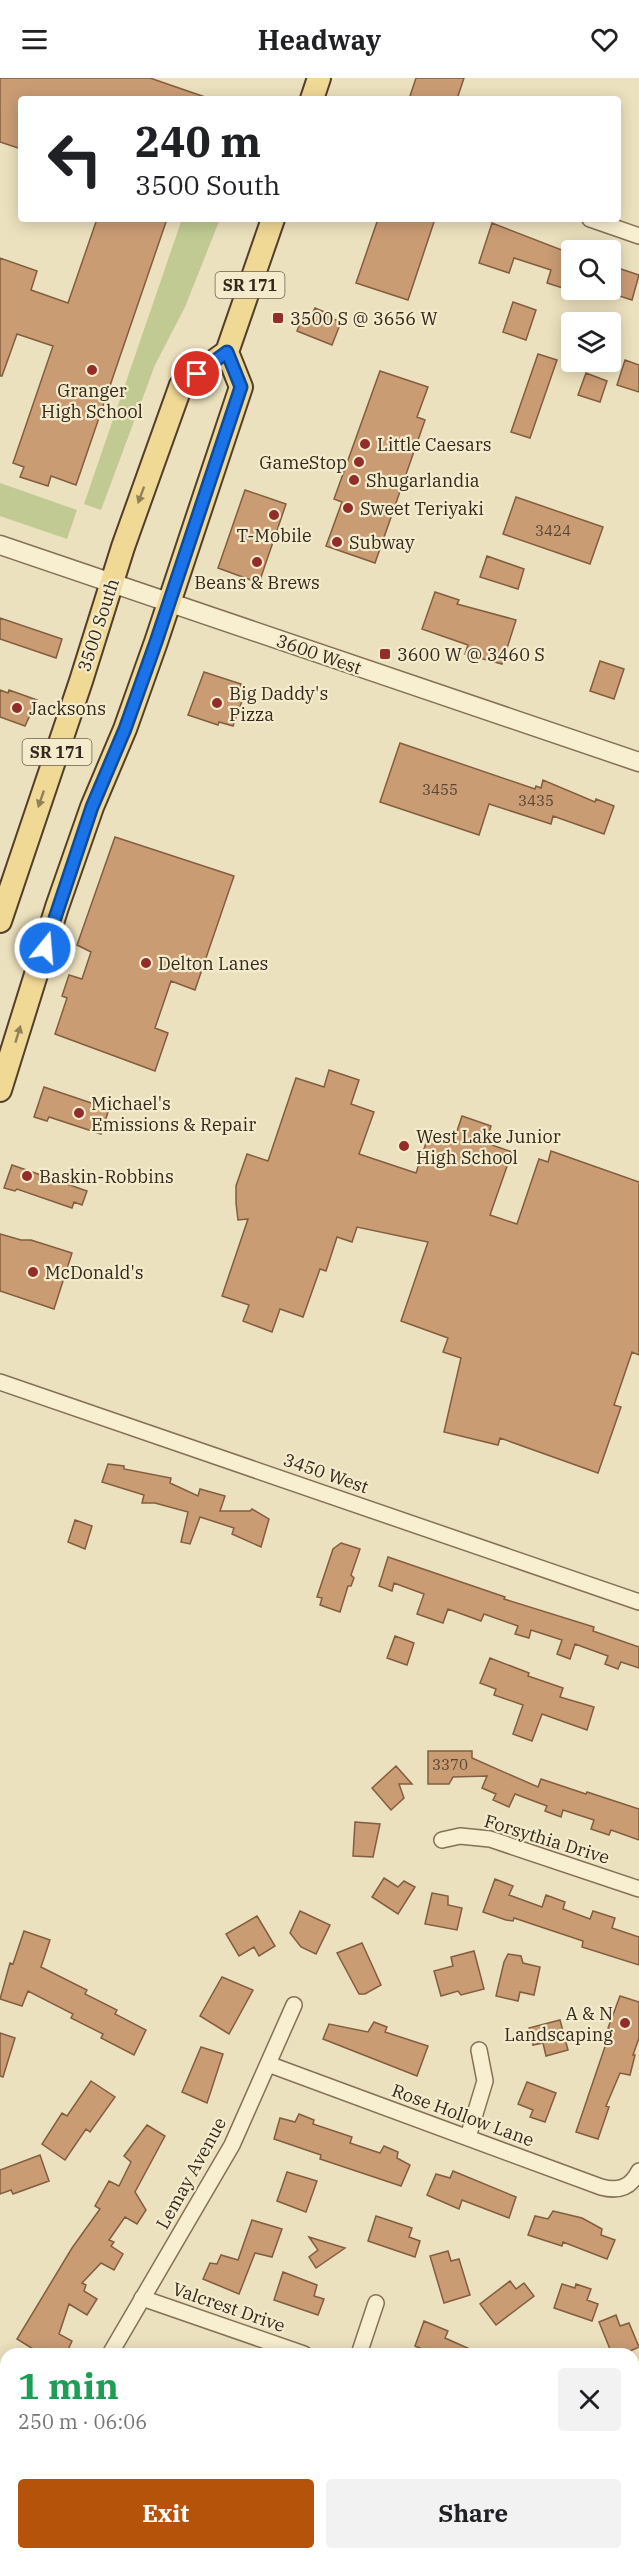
<!DOCTYPE html>
<html lang="en">
<head>
<meta charset="utf-8">
<style>
	:root { --surface:#fff; --page:#f2f2f2; --text:#202124; --muted:#757577; --accent:#b45309 }
	body { margin:0; font-family:"IBM Plex Serif",serif; background:var(--page); color:var(--text); height:100vh; display:flex; flex-direction:column; font-size:22px; white-space:nowrap }
	* { box-sizing:border-box; margin:0 }
	p { font-size:20px; color:var(--muted) }
	.icon { flex:none; width:33px; height:33px; fill:none; stroke:currentColor; stroke-width:2; stroke-linecap:round; stroke-linejoin:round }
	.map { position:relative; flex:1; overflow:hidden }
	.side { position:absolute; left:0px; top:2270px; width:639px; height:212px; display:flex; flex-direction:column; background:var(--surface); border-radius:18px 18px 0 0; box-shadow:0 3px 15px #0003 }
	.side>* { flex:none }
	.banner { position:absolute; left:18px; top:18px; width:603px; height:126px; border-radius:6px; box-shadow:0 3px 15px #0003; background:#fff; color:var(--text); overflow:hidden }
	.fabs { position:absolute; left:561px; top:162px; display:grid; gap:12px }
	.fabs a { display:grid; place-items:center; width:60px; height:60px; border-radius:6px; background:var(--surface); box-shadow:0 3px 15px #0003; font-size:30px }
	.pin { position:absolute; display:grid; place-items:center; width:51px; height:51px; color:#fff; margin:-26px; border:3px solid #fff; border-radius:50%; box-shadow:0 2px 6px #0007 }
	.me { position:absolute; width:66px; margin:-33px; rotate:17deg; stroke-linejoin:round; filter:drop-shadow(0 0 4px #0008) }
	.turn { display:flex; align-items:center; gap:21px; height:126px; padding:0 18px; font-size:27px }
	.turn .icon { width:78px; height:78px; stroke-width:2.5 }
	.turn b { display:block; font-size:42px; line-height:51px }
	.round { display:grid; place-items:center; flex:none; width:63px; height:63px; border-radius:6px; background:var(--page) }
	.head { display:flex; align-items:center; justify-content:space-between; height:102px; padding:0 18px }
	h1 { font-size:36px; font-weight:800; line-height:45px; color:#1e9e55 }
	.button { display:flex; gap:12px; margin-top:auto; padding:12px 18px }
	.button a { flex:1; height:69px; border-radius:6px; background:var(--accent); color:#fff; font-size:24px; font-weight:800; line-height:69px; text-align:center }
	.button a+a { background:var(--page); color:var(--text) }
	header { display:flex; justify-content:space-between; align-items:center; height:78px; padding:0 18px; background:var(--surface); font-size:27px; font-weight:800 }
	.map>svg:first-child { display:block }
</style>
</head>
<body>
<header><svg class="icon" aria-label="menu" viewBox="0 0 24 24"><path d="M4 6h16M4 12h16M4 18h16"/></svg>Headway<svg class="icon" aria-label="heart" viewBox="0 0 24 24"><path d="M12 20l-8-8c-3-5 5-10 8-4 3-6 11-1 8 4z"/></svg></header>
<div class="map">
<svg width="639" height="2480" viewBox="0 0 639 2480">
	<rect width="100%" height="100%" fill="#ece1be"/>
	<path fill="#c0ca92" d="M182,141H220L185,229L155,287L101,432L84,426Z
		M0,405L77,432L67,461L0,438Z"/>
	<path fill="#ca9c74" stroke="#825d3e" stroke-width="1.5" d="M0,0H150L205,19L204,21H21V71L0,64Z
		M416,0H464L457,21H409Z
		M97,141H167L76,407L51,398L48,408L20,399L24,389L13,385L53,268L17,256L2,298H0V180L37,193L31,212L68,225Z
		M378,141H435L408,222L356,205Z
		M492,145L572,176V213L547,205L551,192L514,180L509,195L479,185Z
		M615,189L639,197L632,222L610,215V191L613,192Z
		M513,224L536,232L526,262L503,254Z
		M315,230L329,236L328,239L341,244L332,267L297,253L305,233L312,236Z
		M538,276L557,282L530,360L511,354Z
		M625,282L639,287V314L617,307Z
		M380,293L428,309L417,339L425,342L375,485L326,468L342,424L334,421Z
		M586,295L607,303L600,324L578,317Z
		M245,412L286,426L259,505L218,490Z
		M516,419L603,449L590,486L503,456Z
		M487,478L524,491L518,511L480,499Z
		M435,514L459,522L457,526L516,542L502,586L465,576L468,567L422,551Z
		M0,540L62,561L56,580L0,561Z
		M600,583L624,591L614,621L590,613Z
		M204,594L241,606L240,610L246,612L233,648L219,644L218,647L188,637Z
		M0,612L8,615L9,612L37,622L25,648L0,639Z
		M400,665L535,711L536,708L541,710L543,702L595,724L596,721L614,728L604,756L553,738L551,746L489,726L479,757L380,724Z
		M115,759L234,798L195,912L171,903L155,950L168,955L155,993L55,956L67,920L62,918L69,897L82,901L91,874L77,867Z
		M329,992L359,1002L351,1026L374,1034L359,1076L416,1095L430,1053L454,1062L462,1038L491,1048L486,1065L512,1074L490,1137L517,1146L539,1081L548,1084L551,1073L639,1104V1277L632,1274L614,1327L621,1329L598,1395L500,1360L498,1367L444,1354L461,1280L443,1274L448,1260L401,1243L428,1164L357,1149L352,1164L337,1159L326,1193L320,1191L303,1239L280,1231L272,1254L243,1243L249,1227L222,1218L248,1141L238,1142L236,1125V1108L247,1076L268,1083L296,1000L324,1009Z
		M44,1009L109,1031L101,1056L49,1039L47,1043L34,1039Z
		M12,1087L87,1113L82,1127L74,1124L72,1130L17,1111L15,1113L4,1110Z
		M0,1156L21,1162H31L72,1175L54,1231L0,1213Z
		M108,1386L124,1388V1391L171,1400L170,1405L198,1418L200,1411L225,1418L220,1433H250L252,1431L269,1441L261,1469L232,1456L234,1450L200,1439L190,1466L181,1464L188,1434L155,1425H142L144,1417L102,1404Z
		M75,1442L92,1448L85,1471L68,1464Z
		M341,1465L360,1471L351,1497L354,1500L351,1508H348L340,1534L320,1527L322,1520L317,1519L333,1471Z
		M388,1479L505,1519L504,1521L594,1549L593,1553L639,1569V1590L621,1584L618,1591L605,1586L608,1578L575,1566L570,1581L557,1576L562,1562L531,1552L529,1560L515,1556L518,1548L484,1536L481,1543L448,1531L443,1545L417,1536L424,1516L394,1505L392,1513L379,1508Z
		M395,1558L414,1565L407,1587L387,1580Z
		M490,1580L529,1595L528,1598L563,1610L560,1619L594,1629L587,1652L542,1636L532,1663L513,1656L523,1627L494,1617L496,1611L480,1605Z
		M428,1673H472V1680L538,1709L541,1701L586,1716L587,1714L639,1731V1762L611,1752L609,1757L591,1751L594,1742L563,1732L561,1739L545,1733L547,1728L515,1716L509,1729L493,1722L496,1716L482,1710L487,1698L453,1699L449,1706H428Z
		M396,1688L412,1706H399L404,1720L391,1732L372,1710Z
		M355,1744L380,1746L373,1779L353,1778Z
		M384,1800L398,1809L404,1803L415,1809L398,1836L372,1819Z
		M495,1801L513,1808L509,1817L542,1829L546,1817L565,1824L563,1831L590,1841L593,1833L615,1840L612,1850L639,1859V1887L582,1869L583,1863L514,1840L513,1843L506,1842L483,1834Z
		M432,1815L448,1818V1827L462,1830L457,1852L425,1846Z
		M300,1833L330,1847L316,1876L301,1869L290,1855Z
		M257,1838L275,1868L259,1878L254,1869L239,1878L226,1856Z
		M24,1853L50,1862L41,1889L87,1912L85,1916L117,1932L115,1936L146,1952L134,1977L101,1960L103,1956L71,1940L73,1936L28,1913L22,1928L0,1921L10,1885L13,1886Z
		M362,1865L381,1907L365,1916H359L337,1875Z
		M474,1873L484,1911L461,1917L458,1913L441,1918L434,1893L453,1888L451,1879Z
		M508,1876L521,1878L523,1885L540,1889L534,1917L520,1914L518,1923L496,1918L504,1884Z
		M222,1899L253,1912L229,1956L200,1938Z
		M620,1918L639,1924V1960L633,1977H635L630,1997L620,1995L606,2028L609,2029L598,2061L576,2054L611,1951L608,1950Z
		M560,1942L568,1972L546,1978L543,1965L533,1967L529,1950Z
		M374,1944L387,1949L385,1954L428,1968L417,1998L323,1961L329,1946L368,1954Z
		M0,1955L15,1960L3,1999L0,1998Z
		M201,1969L223,1976L207,2025L182,2014Z
		M91,2003L115,2019L90,2054L86,2051L65,2082L42,2066L62,2035L67,2038Z
		M527,2004L556,2015L545,2044L530,2039L533,2032L518,2026Z
		M299,2036L314,2042L313,2046L352,2059L350,2065L380,2075L384,2068L398,2074L397,2080L410,2087L401,2108L320,2081L321,2077L274,2061L280,2040L295,2044Z
		M147,2047L165,2058L135,2114L146,2132L137,2146L125,2139L109,2162L114,2164L111,2168L123,2176L114,2192L101,2185L82,2205L86,2207L84,2213L97,2221L87,2237L69,2226L59,2256L72,2263L66,2276H56L48,2272L46,2276H41L17,2261L72,2170L100,2131L95,2128L109,2103L119,2108L131,2084L124,2078Z
		M40,2077L49,2103L13,2116L11,2112L0,2116V2092Z
		M453,2093L516,2119L509,2140L462,2122L459,2131L427,2117L436,2096L450,2100Z
		M287,2094L317,2103L306,2134L277,2123Z
		M553,2133L582,2140L602,2151L601,2157L615,2162L607,2181L563,2164L562,2168L528,2157L535,2138L548,2141Z
		M376,2138L412,2150L409,2159L420,2163L415,2179L368,2163Z
		M252,2142L282,2151L272,2179L255,2175L239,2216L203,2201L210,2185L217,2186L221,2177L238,2182Z
		M309,2159L345,2170L316,2190L309,2179L318,2172Z
		M448,2173L451,2183L459,2181L470,2217L444,2225L430,2178Z
		M283,2194L317,2207L314,2218L324,2221L318,2237L274,2222Z
		M510,2203L516,2211L524,2205L534,2218L496,2247L480,2226Z
		M562,2206L575,2210L576,2206L591,2211L587,2222L598,2226L592,2243L554,2230Z
		M616,2237L620,2248L629,2245L639,2269L624,2276H612L599,2244Z
		M424,2243L448,2253L445,2260L481,2276H434L415,2268Z"/>
	<g fill="none" stroke-linecap="round" stroke-linejoin="round">
		<defs>
			<path id="minor" d="M590,141L639,158
				M0,1304L639,1524
				M442,1762L460,1758L490,1761L639,1811
				M268,1986L601,2109C619,2114 631,2109 639,2093
				M468,2059L485,2003L479,1972
				M142,2220L304,2276
				M110,2276L232,2067L294,1927
				M359,2276L376,2225
				M633,2378L639,2372
				M157,2475L171,2480
				M592,2475V2480"/>
			<path id="tertiary" d="M0,467L639,684"/>
			<path id="primary" d="M312,21L319,0
				M0,843L81,603L123,469L181,307L227,274L273,141
				M0,1012L57,829L92,729L125,651L156,564L241,309L227,274"/>
		</defs>
		<use href="#minor" stroke="#847157" stroke-width="18"/>
		<use href="#tertiary" stroke="#847157" stroke-width="21"/>
		<use href="#primary" stroke="#513f2c" stroke-width="26"/>
		<use href="#minor" stroke="#f8eed0" stroke-width="15"/>
		<use href="#tertiary" stroke="#f8eed0" stroke-width="18"/>
		<use href="#primary" stroke="#f0d895" stroke-width="22"/>
	</g>
	<defs><path id="oneway-solid" d="M-6-.8H1V-3.2L6.5 0L1 3.2V.8H-6Z" transform="scale(1.5)"/></defs>
	<g fill="#928058">
		<use href="#oneway-solid" transform="translate(141 417) rotate(110)"/>
		<use href="#oneway-solid" transform="translate(41 721) rotate(109)"/>
		<use href="#oneway-solid" transform="translate(18 956) rotate(-73)"/>
	</g>
	<g fill="none" stroke-linecap="round" stroke-linejoin="round">
		<defs>
			<path id="route" d="M45,870L92,729L125,651L156,564L241,309L227,274L197,296"/>
		</defs>
		<use href="#route" stroke="#114b97" stroke-width="15"/>
		<use href="#route" stroke="#1a73e8" stroke-width="10"/>
	</g>
	<g fill="#912e29" stroke="#f4ebcd" stroke-width="2">
		<rect x="272" y="234" width="12" height="12" rx="3"/>
		<circle cx="92" cy="292" r="6"/>
		<circle cx="365" cy="366" r="6"/>
		<circle cx="359" cy="384" r="6"/>
		<circle cx="354" cy="402" r="6"/>
		<circle cx="348" cy="430" r="6"/>
		<circle cx="274" cy="437" r="6"/>
		<circle cx="337" cy="464" r="6"/>
		<circle cx="257" cy="484" r="6"/>
		<rect x="379" y="570" width="12" height="12" rx="3"/>
		<circle cx="217" cy="625" r="6"/>
		<circle cx="17" cy="630" r="6"/>
		<circle cx="146" cy="885" r="6"/>
		<circle cx="79" cy="1035" r="6"/>
		<circle cx="404" cy="1068" r="6"/>
		<circle cx="27" cy="1098" r="6"/>
		<circle cx="33" cy="1194" r="6"/>
		<circle cx="625" cy="1945" r="6"/>
	</g>
	<g text-anchor="middle" dominant-baseline="central" stroke-width="4.5" stroke-linejoin="round" paint-order="stroke">
		<g font-size="15" fill="#594532">
			<text x="553" y="452">3424</text>
			<text x="440" y="711">3455</text>
			<text x="536" y="722">3435</text>
			<text x="450" y="1686">3370</text>
		</g>
		<g fill="#f4ebcd" stroke="#6d6251" stroke-width="1.5">
			<rect x="215.5" y="194" width="69" height="26" rx="4.5"/>
			<rect x="22.5" y="661" width="69" height="26" rx="4.5"/>
		</g>
		<g font-size="16" font-weight="bold" fill="#33281c">
			<text x="250" y="207">SR 171</text>
			<text x="57" y="674">SR 171</text>
		</g>
		<g font-size="18" fill="#33281c" stroke="#f4ebcd" text-anchor="start">
			<text x="290" y="240">3500 S @ 3656 W</text>
			<text x="92" y="312" text-anchor="middle">Granger<tspan x="92" dy="21">High School</tspan></text>
			<text x="377" y="366">Little Caesars</text>
			<text x="347" y="384" text-anchor="end">GameStop</text>
			<text x="366" y="402">Shugarlandia</text>
			<text x="360" y="430">Sweet Teriyaki</text>
			<text x="274" y="457" text-anchor="middle">T-Mobile</text>
			<text x="349" y="464">Subway</text>
			<text x="257" y="504" text-anchor="middle">Beans &amp; Brews</text>
			<text x="397" y="576">3600 W @ 3460 S</text>
			<text x="229" y="615">Big Daddy's<tspan x="229" dy="21">Pizza</tspan></text>
			<text x="29" y="630">Jacksons</text>
			<text x="158" y="885">Delton Lanes</text>
			<text x="91" y="1025">Michael's<tspan x="91" dy="21">Emissions &amp; Repair</tspan></text>
			<text x="416" y="1058">West Lake Junior<tspan x="416" dy="21">High School</tspan></text>
			<text x="39" y="1098">Baskin-Robbins</text>
			<text x="45" y="1194">McDonald's</text>
			<text x="613" y="1935" text-anchor="end">A &amp; N<tspan x="613" dy="21">Landscaping</tspan></text>
		</g>
		<g font-size="18" fill="#33281c" stroke="#f4ebcd">
			<text transform="translate(98 547) rotate(-72)">3500 South</text>
			<text transform="translate(319 576) rotate(19)">3600 West</text>
			<text transform="translate(326 1395) rotate(19)">3450 West</text>
			<text transform="translate(547 1761) rotate(17)">Forsythia Drive</text>
			<text transform="translate(463 2037) rotate(20)">Rose Hollow Lane</text>
			<text transform="translate(191 2095) rotate(-61)">Lemay Avenue</text>
			<text transform="translate(229 2229) rotate(19)">Valcrest Drive</text>
		</g>
	</g>
</svg>
<div class="fabs">
<a><svg class="icon" aria-label="search" viewBox="0 0 24 24"><circle cx="10" cy="10" r="6"/><path d="M15 15l6 6"/></svg></a>
<a><svg class="icon" aria-label="layers" viewBox="0 0 24 24"><path d="M12 4l9 5-9 5-9-5zM3 14l9 5 9-5"/></svg></a>
</div>
<div class="pin" style="left:197px;top:296px;background:#d93025"><svg class="icon" aria-label="arrive" viewBox="0 0 24 24"><path d="M6 21V4h12l-3 4 3 4H6"/></svg></div>
<svg class="me" style="left:45px;top:870px" viewBox="-20 -20 40 40"><circle r="17" fill="#1a73e8" stroke="#fff" stroke-width="3"/><path d="M0-11L8 9 0 5-8 9z" fill="#fff"/></svg>
<div class="banner">
<div class="turn"><svg class="icon" aria-label="left" viewBox="0 0 24 24"><path d="M17 20v-9H6M10 6l-5 5 5 5"/></svg><div><b>240 m</b>3500 South</div></div>
</div>
<section class="side">
<div class="head"><div><h1>1 min</h1><p>250 m · 06:06</p></div><a class="round"><svg class="icon" aria-label="close" viewBox="0 0 24 24"><path d="M6 6l12 12M18 6L6 18"/></svg></a></div>
<div class="button"><a>Exit</a><a>Share</a></div>
</section>
</div>
</body>
</html>
